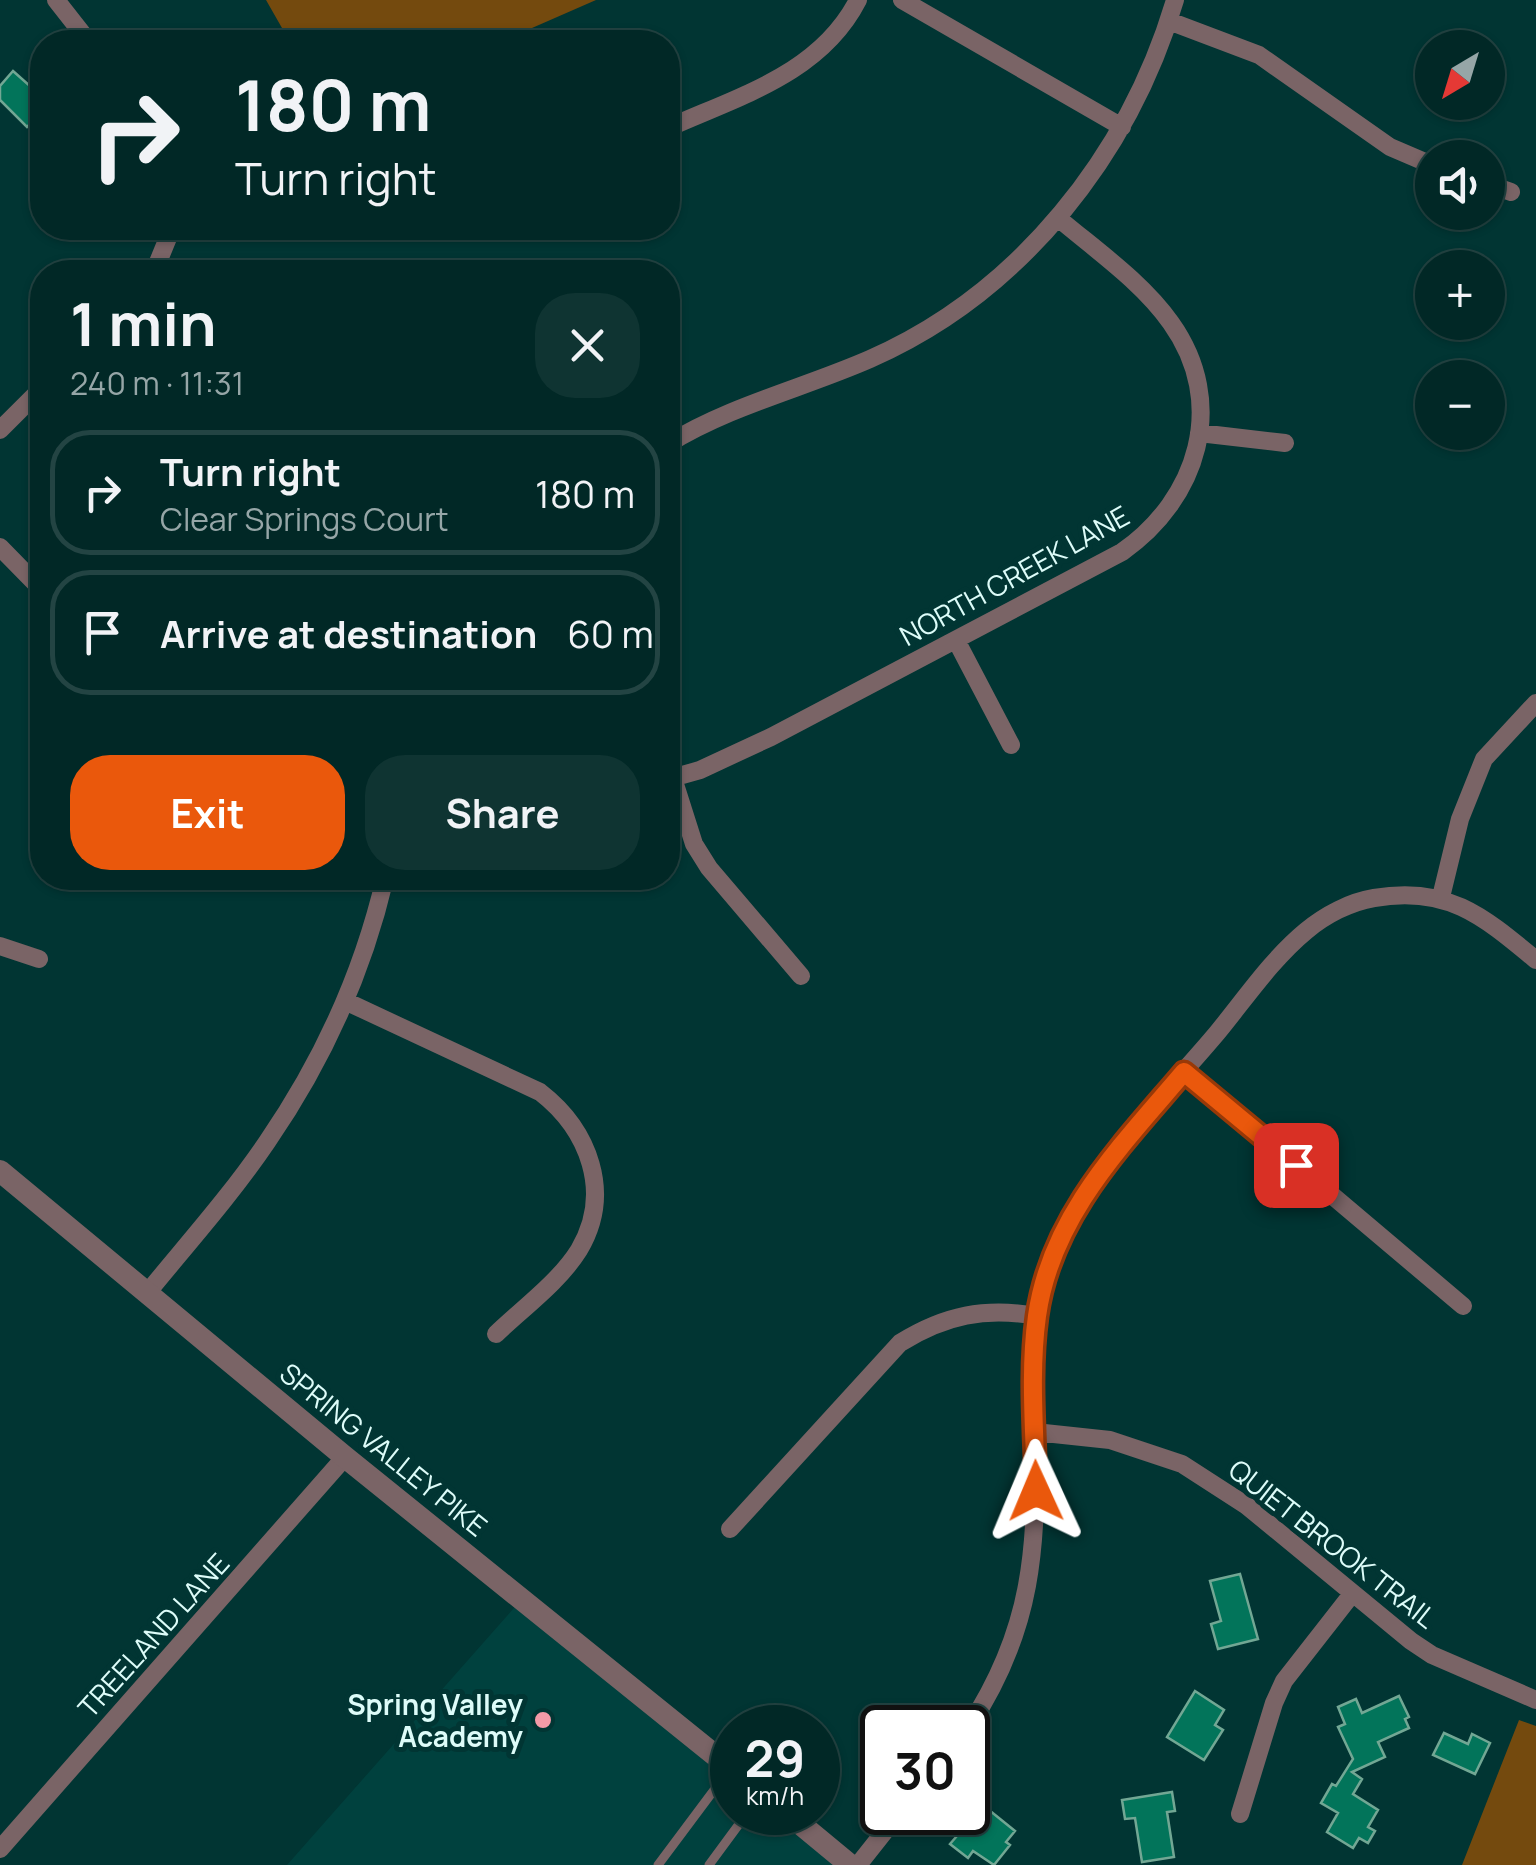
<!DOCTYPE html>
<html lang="en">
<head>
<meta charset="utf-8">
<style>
	:root { --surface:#012826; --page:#0f3432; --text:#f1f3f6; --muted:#96a6a7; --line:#234443; --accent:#ea580c }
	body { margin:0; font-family:Manrope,sans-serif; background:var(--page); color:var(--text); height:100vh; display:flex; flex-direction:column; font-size:38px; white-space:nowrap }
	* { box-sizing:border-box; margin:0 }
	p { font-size:32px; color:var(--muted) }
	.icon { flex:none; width:55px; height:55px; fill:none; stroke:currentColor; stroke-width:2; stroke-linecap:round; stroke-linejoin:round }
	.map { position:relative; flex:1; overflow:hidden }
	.details { position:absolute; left:30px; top:260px; width:650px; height:630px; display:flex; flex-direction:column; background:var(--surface); border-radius:40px; box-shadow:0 2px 8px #0004,0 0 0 2px var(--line) }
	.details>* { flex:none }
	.banner { position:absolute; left:30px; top:30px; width:650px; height:210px; border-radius:40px; box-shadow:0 2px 8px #0004,0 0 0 2px var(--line); background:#012826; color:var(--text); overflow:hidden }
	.needle { width:65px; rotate:218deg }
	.buttons { position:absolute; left:1415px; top:30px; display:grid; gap:20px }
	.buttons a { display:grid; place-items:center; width:90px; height:90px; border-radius:50%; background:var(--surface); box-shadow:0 2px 8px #0004,0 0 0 2px var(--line); font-size:50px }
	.speed { position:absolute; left:710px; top:1705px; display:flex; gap:20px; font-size:50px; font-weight:700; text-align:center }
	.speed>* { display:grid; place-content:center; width:130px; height:130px; border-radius:50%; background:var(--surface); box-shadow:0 2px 8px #0004,0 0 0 2px var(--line); line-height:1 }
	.speed small { font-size:25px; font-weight:400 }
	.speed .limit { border:5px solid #111; border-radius:15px; background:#fff; color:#111 }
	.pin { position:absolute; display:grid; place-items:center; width:85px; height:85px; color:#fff; margin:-42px; border-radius:20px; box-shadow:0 5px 15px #0006 }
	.me { position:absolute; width:110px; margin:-55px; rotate:359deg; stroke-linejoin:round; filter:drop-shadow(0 0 8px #0008) }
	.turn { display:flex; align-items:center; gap:35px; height:210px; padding:0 40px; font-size:45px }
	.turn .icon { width:130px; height:130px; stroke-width:2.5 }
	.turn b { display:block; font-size:70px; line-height:85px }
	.round { display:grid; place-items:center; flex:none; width:105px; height:105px; border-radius:40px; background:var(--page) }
	.head { display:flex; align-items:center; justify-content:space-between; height:170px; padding:0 40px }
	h1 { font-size:60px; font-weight:700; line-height:75px }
	.button { display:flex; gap:20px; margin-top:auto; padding:20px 40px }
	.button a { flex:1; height:115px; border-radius:40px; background:var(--accent); color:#fff; font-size:40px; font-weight:700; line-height:115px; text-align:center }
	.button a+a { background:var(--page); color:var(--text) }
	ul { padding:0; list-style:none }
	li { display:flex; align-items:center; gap:30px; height:125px; margin:0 20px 15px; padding:0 20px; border:5px solid var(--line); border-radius:40px }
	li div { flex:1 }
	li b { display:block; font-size:38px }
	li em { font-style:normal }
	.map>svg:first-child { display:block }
</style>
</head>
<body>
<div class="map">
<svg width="1536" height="1865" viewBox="0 0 1536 1865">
	<rect width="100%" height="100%" fill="#013533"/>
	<path fill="#00413e" d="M521,1600L732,1769V1812L786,1813L850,1865H287Z"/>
	<path fill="#744a0e" d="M266,0H596L500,42H290Z
		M1519,1720L1536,1726V1865H1462Z"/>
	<path fill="#02745a" stroke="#72a794" stroke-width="2.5" d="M13,71L31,87L42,75V112L27,127L0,100V86Z
		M1240,1574L1258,1639L1218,1649L1211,1624L1221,1621L1210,1581Z
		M1195,1691L1224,1710L1215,1725L1223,1730L1204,1760L1167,1737Z
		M1399,1696L1409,1717L1405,1719L1409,1728L1378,1742L1385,1757L1352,1772L1362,1779L1353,1794L1378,1810L1368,1827L1375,1831L1368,1843L1359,1838L1353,1848L1327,1832L1338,1813L1321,1803L1332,1784L1336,1786L1353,1759L1338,1727L1345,1724L1338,1707L1356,1699L1362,1713Z
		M1444,1733L1468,1744L1472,1734L1490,1743L1475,1774L1433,1755Z
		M1172,1792L1175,1811L1167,1812L1174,1857L1142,1862L1135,1818L1125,1819L1122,1800Z
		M989,1810L1015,1831L1006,1842L1010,1845L994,1865L973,1851L968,1858L950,1844L963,1829L969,1834Z"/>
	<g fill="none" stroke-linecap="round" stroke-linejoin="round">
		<path stroke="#7a6466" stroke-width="9" d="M658,1865L729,1770
			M709,1865L748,1812"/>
		<path stroke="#7a6466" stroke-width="18" d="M56,0L89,42
			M902,0L1122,127
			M1169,21L1259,55L1390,147L1432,165
			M668,128C739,96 820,74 858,0
			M1488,184L1511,192
			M154,272L172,228
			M0,430L42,388
			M1199,433L1285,443
			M668,444C729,406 804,388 870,359C1020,293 1129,155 1175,0
			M0,547L42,590
			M956,640L1011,745
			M673,778L694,844L709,868L801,976
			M668,779L700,770L771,737L1122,552C1198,499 1228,403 1171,323C1142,282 1097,251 1058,218
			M1441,897L1460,819L1484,759L1536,703
			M0,946L39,959
			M345,1001L540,1092C589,1130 613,1193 579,1250C559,1282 523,1308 496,1334
			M1185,1071L1463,1306
			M148,1292C188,1243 231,1195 267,1142C322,1062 363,972 385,878
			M1035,1432L1110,1440L1182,1464L1247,1506L1411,1641L1432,1655L1536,1700
			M730,1529L900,1343C945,1315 985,1307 1037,1316
			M968,1728C1034,1628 1037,1547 1035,1431C1034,1381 1030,1329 1045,1280C1073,1183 1153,1109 1217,1033C1245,999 1272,959 1306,931C1325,915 1350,902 1374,898C1447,885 1483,916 1536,960
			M1240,1814L1274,1703L1284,1681L1352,1594
			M0,1849L345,1457
			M858,1865L900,1812"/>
		<path stroke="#7a6466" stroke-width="22" d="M0,1171L345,1457L732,1769
			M786,1812L850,1865"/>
	</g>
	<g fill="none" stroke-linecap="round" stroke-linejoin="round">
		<defs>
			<path id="route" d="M1036,1491C1035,1433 1029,1374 1037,1316C1051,1216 1122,1145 1184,1072L1296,1165"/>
		</defs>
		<use href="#route" stroke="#983908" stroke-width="25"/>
		<use href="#route" stroke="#ea580c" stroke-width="18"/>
	</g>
	<circle fill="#f39aa7" stroke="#013533" stroke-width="4" cx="543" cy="1720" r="10"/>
	<g text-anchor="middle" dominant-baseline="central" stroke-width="10" stroke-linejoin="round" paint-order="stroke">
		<g font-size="28" fill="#ddfcf9" stroke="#013533">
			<text transform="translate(1014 575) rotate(-29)">NORTH CREEK LANE</text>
			<text transform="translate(384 1449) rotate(39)">SPRING VALLEY PIKE</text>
			<text transform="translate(1333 1543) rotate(38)">QUIET BROOK TRAIL</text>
			<text transform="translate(153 1635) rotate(-48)">TREELAND LANE</text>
		</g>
		<g font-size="28" font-weight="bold" fill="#ddfcf9" stroke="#013533" text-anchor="end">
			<text x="523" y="1704">Spring Valley<tspan x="523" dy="32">Academy</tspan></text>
		</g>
	</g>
</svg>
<div class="buttons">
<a><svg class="needle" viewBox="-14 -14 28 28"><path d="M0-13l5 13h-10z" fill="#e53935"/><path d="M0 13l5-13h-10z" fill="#96a6a7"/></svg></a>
<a><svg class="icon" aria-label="sound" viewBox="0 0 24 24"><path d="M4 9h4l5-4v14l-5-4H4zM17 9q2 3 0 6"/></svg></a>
<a>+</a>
<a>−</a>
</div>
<div class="speed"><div>29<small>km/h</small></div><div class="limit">30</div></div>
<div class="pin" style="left:1296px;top:1165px;background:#d93025"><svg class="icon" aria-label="arrive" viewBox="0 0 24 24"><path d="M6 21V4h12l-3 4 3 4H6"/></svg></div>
<svg class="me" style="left:1036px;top:1491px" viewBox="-20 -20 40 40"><path d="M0-17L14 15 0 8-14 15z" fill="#ea580c" stroke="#fff" stroke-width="4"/></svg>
<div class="banner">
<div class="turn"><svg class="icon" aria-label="right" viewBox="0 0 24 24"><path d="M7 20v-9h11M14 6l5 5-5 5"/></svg><div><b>180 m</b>Turn right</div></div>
</div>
<section class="details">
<div class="head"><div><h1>1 min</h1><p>240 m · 11:31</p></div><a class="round"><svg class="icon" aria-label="close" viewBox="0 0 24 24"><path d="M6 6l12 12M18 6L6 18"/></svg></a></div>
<ul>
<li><svg class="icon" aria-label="right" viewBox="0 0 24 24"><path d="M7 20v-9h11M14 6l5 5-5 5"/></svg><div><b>Turn right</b><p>Clear Springs Court</p></div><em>180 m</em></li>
<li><svg class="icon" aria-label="arrive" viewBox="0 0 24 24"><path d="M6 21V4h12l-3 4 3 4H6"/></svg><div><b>Arrive at destination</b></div><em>60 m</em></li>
</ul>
<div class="button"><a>Exit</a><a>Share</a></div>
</section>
</div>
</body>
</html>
